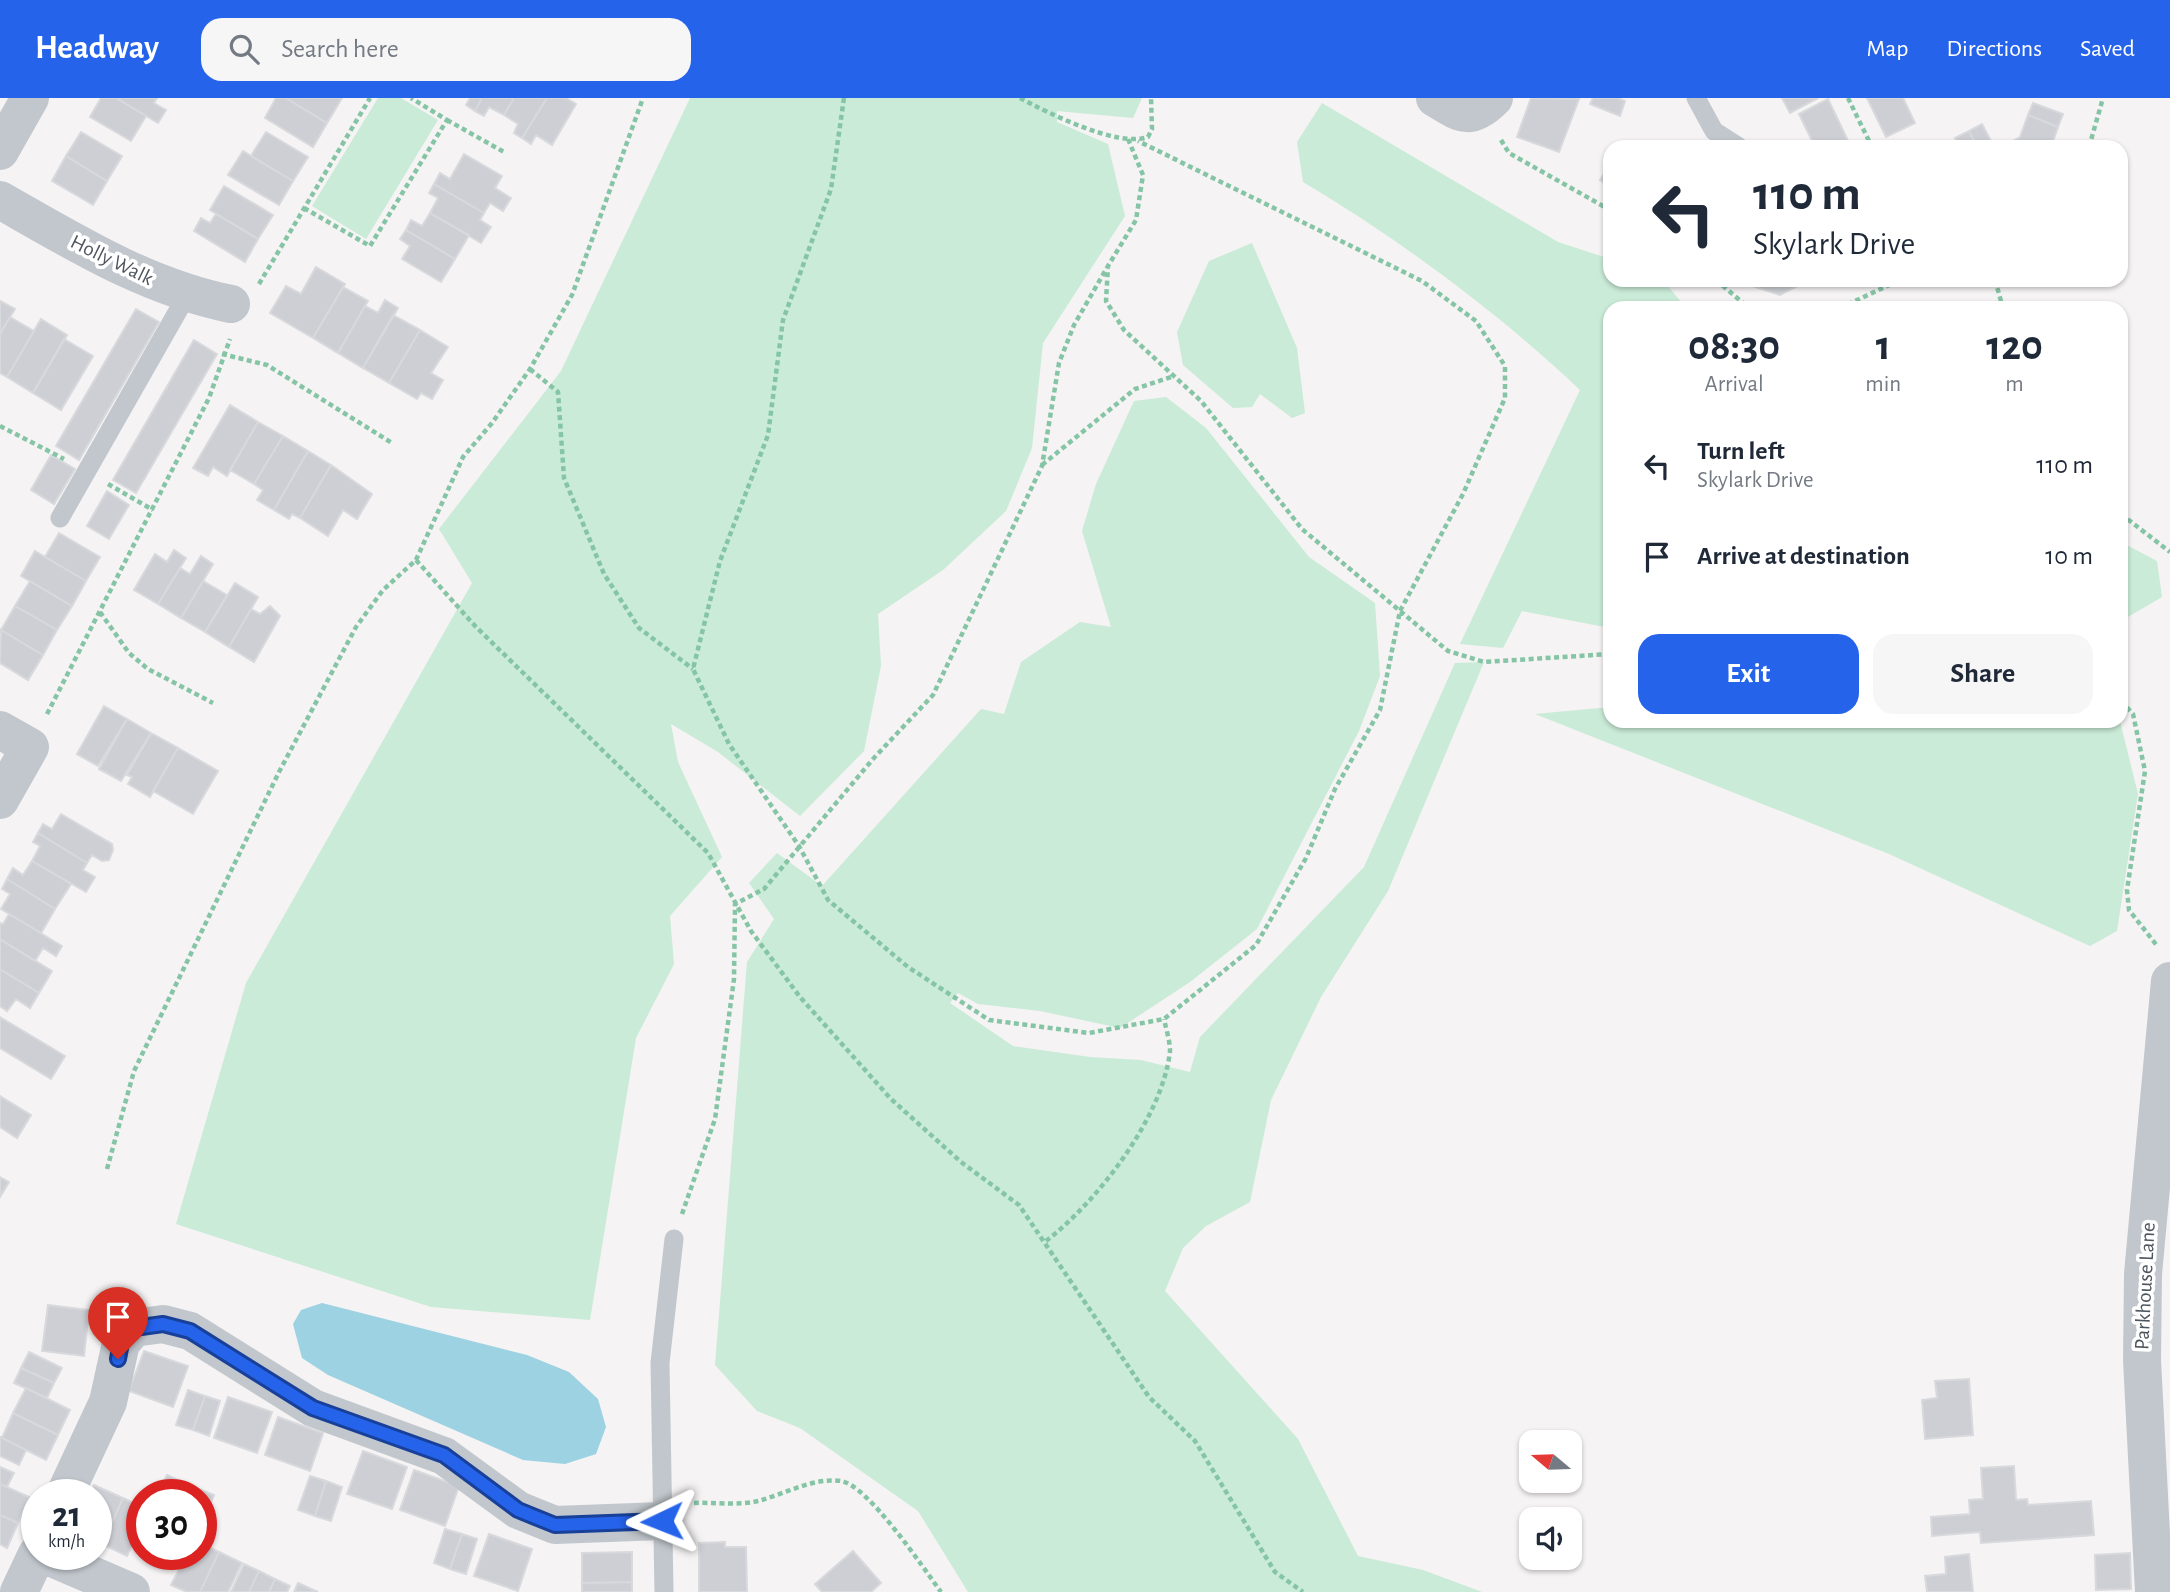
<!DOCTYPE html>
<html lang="en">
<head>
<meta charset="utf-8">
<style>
	:root { --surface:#fff; --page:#f6f6f7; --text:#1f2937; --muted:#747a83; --accent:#2563eb }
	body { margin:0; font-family:"Alegreya Sans",sans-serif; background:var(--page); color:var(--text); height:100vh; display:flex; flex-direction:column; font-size:26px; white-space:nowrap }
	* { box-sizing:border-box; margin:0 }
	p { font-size:23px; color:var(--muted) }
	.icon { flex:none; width:38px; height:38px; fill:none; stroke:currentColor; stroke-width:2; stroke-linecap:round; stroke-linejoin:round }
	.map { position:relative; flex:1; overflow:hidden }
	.details { position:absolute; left:1603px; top:203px; width:525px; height:427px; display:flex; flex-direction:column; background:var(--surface); border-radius:21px; box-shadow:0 2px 5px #0004 }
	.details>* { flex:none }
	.hud { position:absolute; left:1603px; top:42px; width:525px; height:147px; border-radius:21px; box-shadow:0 2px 5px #0004; background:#fff; color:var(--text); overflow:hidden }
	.needle { width:46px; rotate:289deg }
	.controls { position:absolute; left:1519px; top:1332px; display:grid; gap:14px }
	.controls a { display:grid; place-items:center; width:63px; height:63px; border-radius:14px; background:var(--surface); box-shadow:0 2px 5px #0004; font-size:35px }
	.speed { position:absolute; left:21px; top:1381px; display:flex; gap:14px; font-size:35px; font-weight:700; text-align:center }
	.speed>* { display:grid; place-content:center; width:91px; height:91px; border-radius:50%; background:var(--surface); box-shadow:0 2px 5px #0004; line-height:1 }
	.speed small { font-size:18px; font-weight:400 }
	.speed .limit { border:10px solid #d22; background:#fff; color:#111 }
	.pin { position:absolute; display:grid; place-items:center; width:60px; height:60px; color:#fff; margin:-72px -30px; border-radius:50% 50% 50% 0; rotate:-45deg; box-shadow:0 0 7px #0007 }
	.pin .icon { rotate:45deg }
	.me { position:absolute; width:77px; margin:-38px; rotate:268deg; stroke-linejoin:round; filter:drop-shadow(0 0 5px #0008) }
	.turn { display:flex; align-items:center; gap:24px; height:147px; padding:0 35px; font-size:32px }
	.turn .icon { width:91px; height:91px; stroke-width:2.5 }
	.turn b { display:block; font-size:49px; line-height:60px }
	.eta { display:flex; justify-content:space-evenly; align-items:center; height:119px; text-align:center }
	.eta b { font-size:42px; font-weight:700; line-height:49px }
	.cta { display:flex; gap:14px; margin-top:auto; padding:14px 35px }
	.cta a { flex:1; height:80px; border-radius:21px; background:var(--accent); color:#fff; font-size:28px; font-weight:700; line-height:80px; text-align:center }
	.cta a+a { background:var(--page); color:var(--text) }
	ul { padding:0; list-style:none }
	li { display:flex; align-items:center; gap:21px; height:91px; padding:0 35px }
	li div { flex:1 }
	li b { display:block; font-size:26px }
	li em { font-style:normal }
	header { display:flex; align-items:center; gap:42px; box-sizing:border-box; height:98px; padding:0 35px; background:var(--accent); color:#fff }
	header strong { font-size:33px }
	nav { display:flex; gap:38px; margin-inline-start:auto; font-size:24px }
	.search { width:490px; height:63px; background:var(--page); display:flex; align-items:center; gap:18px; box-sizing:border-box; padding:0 24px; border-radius:21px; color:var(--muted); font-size:26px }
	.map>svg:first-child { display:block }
</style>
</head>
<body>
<header>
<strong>Headway</strong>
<div class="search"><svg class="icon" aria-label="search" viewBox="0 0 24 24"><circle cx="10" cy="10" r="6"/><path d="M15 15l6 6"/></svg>Search here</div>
<nav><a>Map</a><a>Directions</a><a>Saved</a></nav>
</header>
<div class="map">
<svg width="2170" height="1494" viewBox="0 0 2170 1494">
	<rect width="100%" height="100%" fill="#f5f3f3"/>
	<path fill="#c9ebd7" d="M378,0H401L438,22L366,141L312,108Z
		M690,0H1142L1133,20L1057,13V24L1108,46L1125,118L1043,245L1032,350L1006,413L943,472L878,516L881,568L864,653L800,718L718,654L671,626L678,664L722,759L670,818L674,866L636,940L590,1222L431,1209L176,1126L246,885L472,485L439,431L561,273Z
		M1322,5L1558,144L1610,161V182H1663L1686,210H1610V530L1522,513L1503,550L1460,546L1580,292C1499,215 1399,141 1303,84L1297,44Z
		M1252,145L1297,250L1305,315L1292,320L1260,296L1252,309L1233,310L1183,267L1177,234L1209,163Z
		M1166,299L1206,330L1309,459L1375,505L1380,578L1359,633L1257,831L1190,884L1120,930L1040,913L978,906L958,895L950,905L1013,948L1090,959L1141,962L1190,974L1200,939L1364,769L1455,565L1484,564L1388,793L1321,899L1271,1002L1250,1104L1206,1128L1183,1150L1165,1193L1298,1341L1358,1458L1423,1472L1482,1494H968L918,1413L800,1330L757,1313L715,1267L747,864L774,821L749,785L777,755L822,788L981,611L1004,616L1021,564L1080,524L1111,529L1082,433L1096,386L1134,303Z
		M2121,444L2157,463L2162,499L2121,523Z
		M1610,609V623H2120L2138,696L2117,833L2090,848L1889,756L1535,616Z"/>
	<path fill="#9cd2e2" d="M322,1205L527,1257L569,1274L598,1301L606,1329L596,1356L565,1366L523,1362L328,1277L302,1260L293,1226L301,1212Z"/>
	<path fill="#cdcfd4" stroke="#d8d9dd" stroke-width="2" d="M101,0H116L146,18L131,43L90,19Z
		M116,0H157L154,5L166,12L158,25Z
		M276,0H286L327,25L313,49L265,20Z
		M286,0H342L327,25Z
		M470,0H482L475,13L466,7Z
		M482,0H514L504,17L489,9L484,18L475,13Z
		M514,0H547L522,40L514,35L518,26L504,17Z
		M547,0H566L576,6L552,47L536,37L531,46L522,40Z
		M1531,0L1579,1L1559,54L1517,39Z
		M1593,0H1617L1625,3L1620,18L1590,6Z
		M1782,0H1818L1790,15Z
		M1867,0H1903L1915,25L1886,39Z
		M1828,1L1851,49H1815L1799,16Z
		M2033,5L2063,16L2058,29L2028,17Z
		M2028,17L2058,29L2051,49H2002L2020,39Z
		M1982,26L1994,49H1977L1969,33Z
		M1969,33L1977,49H1960L1955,40Z
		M81,34L122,58L107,83L66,58Z
		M266,34L308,59L293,83L251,58Z
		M243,53L293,83L279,107L228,77Z
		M464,56L502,78L495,90L511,100L503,113L490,105L484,115L434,86L440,75L450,81Z
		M66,58L107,83L93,107L52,83Z
		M1610,66V89L1600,82Z
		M434,86L484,115L480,122L491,129L481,145L430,115L438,100L429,95Z
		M224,88L273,117L258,141L210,112Z
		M430,115L469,137L455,161L406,132L411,122L422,128Z
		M216,116L258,141L245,164L194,133L201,120L210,125Z
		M406,132L455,161L441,184L402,161L410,148L400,141Z
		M316,169L345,186L313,240L270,215L286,188L301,196Z
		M1751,182H1809L1780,197L1749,187Z
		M343,189L368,203L338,255L313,240Z
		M385,202L398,210L363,270L338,255L365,208L378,215Z
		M0,203L15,211L0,236Z
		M136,211L159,224L79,362L56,348Z
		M393,217L420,232L389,285L363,270Z
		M10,219L34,233L7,279L0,275V236Z
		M41,221L67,237L33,295L7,279Z
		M420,232L448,249L431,275L443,282L432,301L421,295L417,301L389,285Z
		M64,241L93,258L61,312L33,295Z
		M194,242L217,256L136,395L113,382Z
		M230,307L258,324L227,378L213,369L208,378L193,370Z
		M258,324L283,338L254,386L230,372Z
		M283,338L308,353L274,412L257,402L263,392L254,386Z
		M308,353L331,367L300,420L292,416L289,421L274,412Z
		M51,357L75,371L54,406L31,392Z
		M331,367L372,396L357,421L343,412L328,438L300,420Z
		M107,393L129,407L109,441L87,428Z
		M59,435L100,459L86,483L45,459Z
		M174,452L186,460L158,506L134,492L155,456L167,464Z
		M35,453L86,483L72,508L21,478Z
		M201,458L213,466L181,520L158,506L180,470L190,476Z
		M30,483L72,508L57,532L15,508Z
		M203,483L227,497L205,534L181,520Z
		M235,485L258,499L229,549L205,534Z
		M15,508L57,532L43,557L1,532Z
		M270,508L280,518L254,564L229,549L251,511L260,516Z
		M1,532L43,557L28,582L0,565Z
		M104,608L127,621L98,668L77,656Z
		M127,621L151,635L121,683L99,671Z
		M151,635L178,650L150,699L128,686L132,679L127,677Z
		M178,650L218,673L193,716L153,693Z
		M61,716L112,746L113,752L109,762L102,763L92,757L87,765L38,735L43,726L52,731Z
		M38,735L87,765L83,772L95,779L86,794L32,763L40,748L33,744Z
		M32,763L71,786L55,811L7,781L13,770L23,777Z
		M7,781L55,811L41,835L1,811L10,796L2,791Z
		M9,816L62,848L56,858L43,850L35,863L0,841V825L3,826Z
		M0,841L52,873L39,895L0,871Z
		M0,871L39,895L30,910L16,901L7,913L0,908Z
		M0,919L65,958L51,981L0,950Z
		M0,998L31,1017L17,1040L0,1029Z
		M0,1079L9,1084L0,1099Z
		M48,1207L89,1212L84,1258L42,1253Z
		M144,1253L188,1268L173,1309L129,1293Z
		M29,1254L62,1270L54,1285L21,1270Z
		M21,1270L54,1285L47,1300L14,1285Z
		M1969,1281L1973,1337L1925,1341L1922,1302L1937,1300L1935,1283Z
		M26,1290L70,1312L58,1337L13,1315Z
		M188,1292L205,1298L193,1332L176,1327Z
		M205,1298L220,1303L209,1338L193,1332Z
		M228,1299L272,1314L257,1355L214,1340Z
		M13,1315L58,1337L46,1362L2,1340Z
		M278,1319L323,1335L310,1373L265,1357Z
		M0,1339L26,1352L19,1367L0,1358Z
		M363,1353L407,1369L392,1411L347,1396Z
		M2014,1368L2016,1402L2027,1401L2028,1407L2091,1403L2094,1437L1981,1445L1980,1434L1932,1438L1931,1419L1970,1416L1969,1402L1983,1401L1981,1370Z
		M0,1369L14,1375L7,1389L0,1386Z
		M414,1372L459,1388L445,1428L400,1412Z
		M167,1377L182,1384L177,1396H158Z
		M310,1378L326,1383L315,1418L298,1412Z
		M326,1383L342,1389L331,1423L315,1418Z
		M182,1384L199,1391L196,1396H177Z
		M0,1386L29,1399L18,1425L0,1417Z
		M94,1387L123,1400L102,1446L96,1444V1396H90Z
		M199,1391L214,1397L201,1427V1396H196Z
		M123,1400L142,1409V1426L127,1458L102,1446Z
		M0,1417L18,1425L7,1450L0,1446Z
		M445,1431L462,1436L450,1471L434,1465Z
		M462,1436L477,1441L466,1476L450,1471Z
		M489,1436L532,1451L518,1493L474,1478Z
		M725,1444V1449H746L747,1494H699V1445Z
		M201,1445L219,1454L200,1494H187L171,1487L187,1456H201Z
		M853,1453L881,1485L871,1494H822L815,1486Z
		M219,1454L242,1465L228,1494H200Z
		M632,1454V1484L582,1485V1455Z
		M2130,1455L2131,1491L2096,1492L2095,1457Z
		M1969,1456L1973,1494H1927L1925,1478L1946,1476L1945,1459Z
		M244,1466L259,1473L249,1494H231Z
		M259,1473L275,1481L269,1494H249Z
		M275,1481L290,1488L287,1494H269Z
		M632,1484V1494H582V1485Z
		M298,1485L318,1494H294Z"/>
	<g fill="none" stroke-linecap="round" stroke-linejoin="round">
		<path stroke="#85c5a6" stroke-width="4.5" stroke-dasharray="5 3.5" stroke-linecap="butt" d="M844,0L831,91L783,222L768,337L720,463L693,571L729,646L799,748L828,802L908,869L989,922L1089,935L1164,921L1256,847L1306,760L1335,691L1380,612L1400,513L1463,396L1505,300V268L1476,223L1422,183L1138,43
			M1020,0C1048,15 1118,50 1148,39L1152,31L1151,0
			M1848,0L1872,49
			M447,22L504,54
			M1128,41L1143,77L1136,122L1108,168L1106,203L1124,232L1201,303L1302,431L1448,553L1484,564L1610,556
			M1501,42L1509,55L1610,112
			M2089,49L2103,0
			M304,110L370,148L447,22L411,0
			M1716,182L1749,210
			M1995,182L2003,210
			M259,186L370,0
			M1840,210L1900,182
			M222,256L267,267L392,345
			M530,271L558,294L564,380L604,476L639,530L693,571
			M0,328L64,361
			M1042,367L1135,291L1174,278
			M108,386L153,412
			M2121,416L2170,454
			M416,462L476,529L708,755L751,833L800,899L891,1001L961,1064L1019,1107L1149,1299L1195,1343L1275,1474L1303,1494
			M100,514L129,555L148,571L213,605
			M2121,603L2133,616L2145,673L2127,792L2129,812L2158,849
			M47,616L209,300L230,241
			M107,1071L134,973L279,674L356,529L383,492L416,462L463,359L492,325L530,271L572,197L643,0
			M682,1116L715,1021L734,881L735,806L764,791L873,661L933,597L1042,368L1059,265L1074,227L1108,168
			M1046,1143C1097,1104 1163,1019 1170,953C1170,943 1166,931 1164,921
			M694,1405C714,1404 738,1408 758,1403C785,1396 814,1379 841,1383C868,1387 924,1471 941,1494"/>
		<path stroke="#c1c7cd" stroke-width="19" d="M1696,0L1714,33L1739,49
			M60,420L187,197
			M664,1494L660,1265L674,1141"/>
		<path stroke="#c1c7cd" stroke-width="38" d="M1435,0C1461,16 1470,24 1494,0
			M0,53L30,0
			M0,102C74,144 146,189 231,206
			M0,632L30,649L0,702
			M65,1396L108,1304L121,1245L134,1230L163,1226L190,1233L313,1310L444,1358L518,1412L555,1427L662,1423
			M43,1456L131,1494
			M19,1494L37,1456
			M2154,1494L2142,1262L2143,1176L2170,883"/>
	</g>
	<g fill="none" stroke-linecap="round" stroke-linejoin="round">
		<defs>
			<path id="route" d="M118,1261L121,1245L134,1230L163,1226L190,1233L313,1310L444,1357L518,1412L555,1427L662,1423"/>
		</defs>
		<use href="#route" stroke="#184099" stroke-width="18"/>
		<use href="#route" stroke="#2563eb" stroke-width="12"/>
	</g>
	<g text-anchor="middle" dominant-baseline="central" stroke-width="7" stroke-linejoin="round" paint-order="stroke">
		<g font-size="21" fill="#4d555e" stroke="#fff">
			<text transform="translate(112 162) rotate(26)">Holly Walk</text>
			<text transform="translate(2145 1188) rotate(-87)">Parkhouse Lane</text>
		</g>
	</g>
</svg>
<div class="controls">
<a><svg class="needle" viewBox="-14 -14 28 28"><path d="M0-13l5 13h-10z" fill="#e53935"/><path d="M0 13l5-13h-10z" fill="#747a83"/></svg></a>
<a><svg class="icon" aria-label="sound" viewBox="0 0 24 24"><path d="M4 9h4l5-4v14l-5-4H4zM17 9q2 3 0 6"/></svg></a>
</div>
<div class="speed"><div>21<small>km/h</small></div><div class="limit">30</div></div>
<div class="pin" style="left:118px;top:1261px;background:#d93025"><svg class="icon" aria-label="arrive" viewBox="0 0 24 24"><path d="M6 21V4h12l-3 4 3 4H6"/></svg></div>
<svg class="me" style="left:662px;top:1423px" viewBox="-20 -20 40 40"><path d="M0-17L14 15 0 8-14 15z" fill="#2563eb" stroke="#fff" stroke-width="4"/></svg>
<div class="hud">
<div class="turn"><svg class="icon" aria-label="left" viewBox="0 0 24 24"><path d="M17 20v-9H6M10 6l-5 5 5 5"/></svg><div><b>110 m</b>Skylark Drive</div></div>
</div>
<section class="details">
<div class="eta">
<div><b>08:30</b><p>Arrival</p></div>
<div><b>1</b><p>min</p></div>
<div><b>120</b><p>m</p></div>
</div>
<ul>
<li><svg class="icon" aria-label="left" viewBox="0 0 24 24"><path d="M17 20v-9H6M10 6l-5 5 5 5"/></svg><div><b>Turn left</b><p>Skylark Drive</p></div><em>110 m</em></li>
<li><svg class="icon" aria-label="arrive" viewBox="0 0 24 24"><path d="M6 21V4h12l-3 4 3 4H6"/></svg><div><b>Arrive at destination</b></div><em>10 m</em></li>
</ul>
<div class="cta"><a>Exit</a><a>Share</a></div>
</section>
</div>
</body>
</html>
